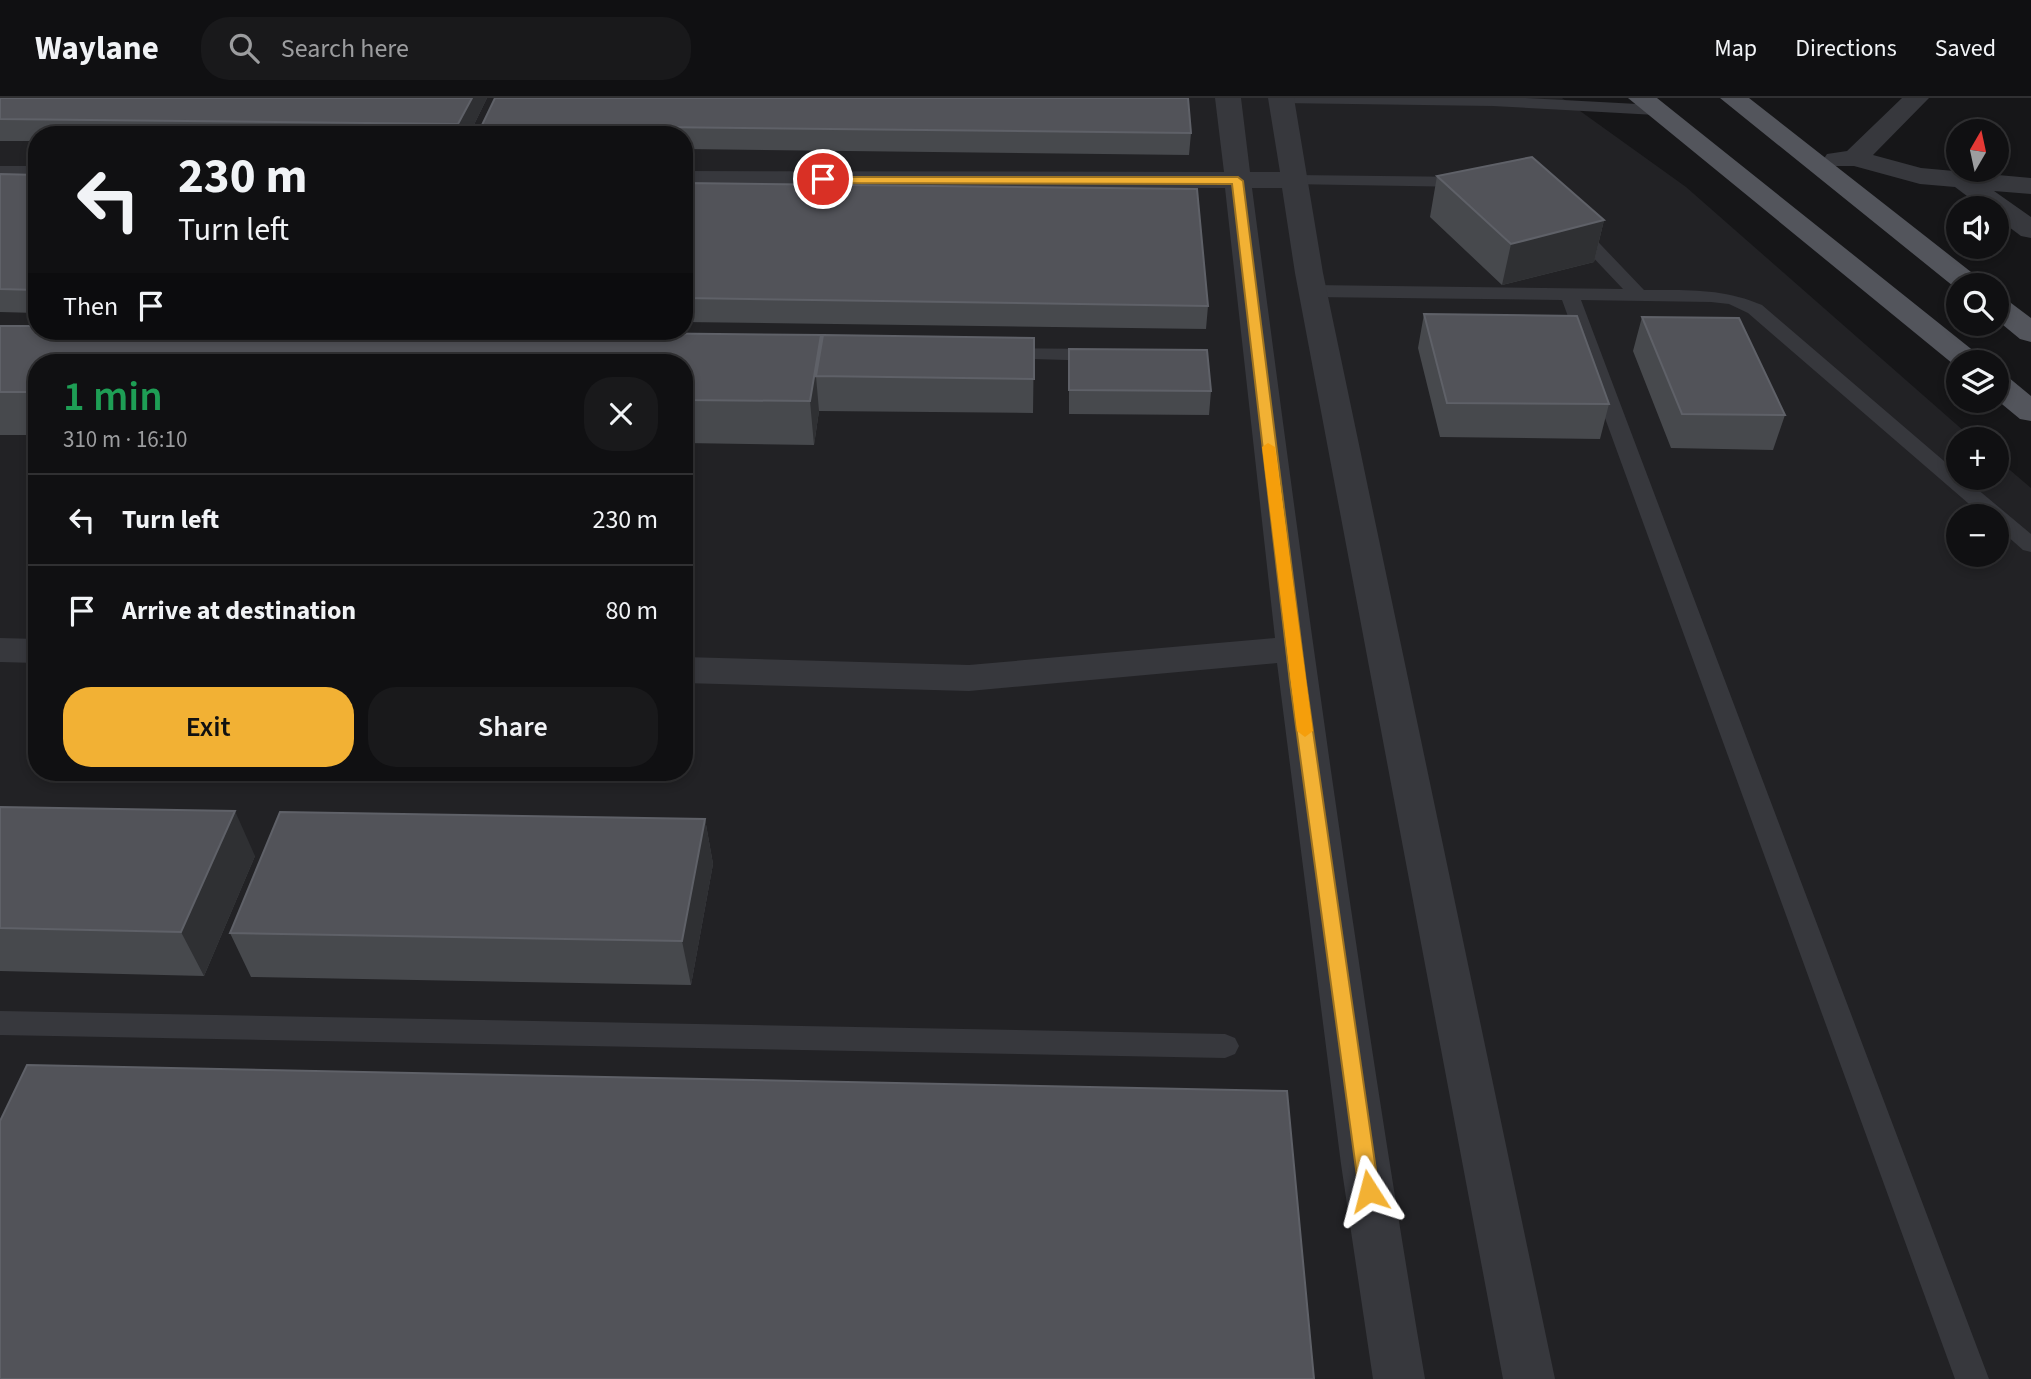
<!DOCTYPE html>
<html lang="en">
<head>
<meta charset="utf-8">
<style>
	:root { --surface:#101012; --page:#19191b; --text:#f1f3f6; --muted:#9c9d9f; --line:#303032; --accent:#f2b134 }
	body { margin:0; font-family:"Source Sans 3",sans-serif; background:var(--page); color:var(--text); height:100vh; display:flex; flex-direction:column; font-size:26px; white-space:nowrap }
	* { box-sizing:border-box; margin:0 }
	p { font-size:23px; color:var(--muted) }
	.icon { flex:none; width:38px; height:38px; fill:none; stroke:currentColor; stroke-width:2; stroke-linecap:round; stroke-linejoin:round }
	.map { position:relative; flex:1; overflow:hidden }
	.drawer { position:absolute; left:28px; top:256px; width:665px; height:427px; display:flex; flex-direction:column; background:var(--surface); border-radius:28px; box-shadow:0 4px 10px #0003,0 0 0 2px var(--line) }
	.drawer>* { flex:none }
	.hud { position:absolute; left:28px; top:28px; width:665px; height:214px; border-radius:28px; box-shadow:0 4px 10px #0003,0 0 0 2px var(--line); background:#101012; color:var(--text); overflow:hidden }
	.needle { width:46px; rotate:9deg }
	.fabs { position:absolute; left:1946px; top:21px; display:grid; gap:14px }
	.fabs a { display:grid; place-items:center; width:63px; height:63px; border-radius:50%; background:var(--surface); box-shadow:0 4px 10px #0003,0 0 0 2px var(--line); font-size:35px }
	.pin { position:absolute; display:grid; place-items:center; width:60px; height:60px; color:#fff; margin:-30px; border:4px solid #fff; border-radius:50%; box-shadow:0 2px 7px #0007 }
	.me { position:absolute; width:77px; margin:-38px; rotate:351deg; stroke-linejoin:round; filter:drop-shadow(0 0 5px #0008) }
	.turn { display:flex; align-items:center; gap:24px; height:147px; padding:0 35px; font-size:32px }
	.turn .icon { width:91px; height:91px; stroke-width:2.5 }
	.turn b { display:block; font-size:49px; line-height:60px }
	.then { display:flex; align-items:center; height:66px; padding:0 35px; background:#0003; gap:14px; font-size:26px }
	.round { display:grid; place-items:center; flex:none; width:74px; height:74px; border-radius:28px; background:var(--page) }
	.overview { display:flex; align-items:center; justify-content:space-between; height:119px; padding:0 35px }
	h1 { font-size:42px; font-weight:600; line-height:52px; color:#1e9e55 }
	.action { display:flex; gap:14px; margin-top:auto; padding:14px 35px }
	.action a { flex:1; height:80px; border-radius:28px; background:var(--accent); color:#111; font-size:28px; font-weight:600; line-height:80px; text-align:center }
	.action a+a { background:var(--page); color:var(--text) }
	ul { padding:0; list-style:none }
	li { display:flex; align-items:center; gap:21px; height:91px; padding:0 35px; border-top:2px solid var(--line) }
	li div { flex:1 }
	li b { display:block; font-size:26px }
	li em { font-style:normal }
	header { display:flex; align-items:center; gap:42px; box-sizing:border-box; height:98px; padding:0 35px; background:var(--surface); border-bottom:2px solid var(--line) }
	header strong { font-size:33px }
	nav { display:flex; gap:38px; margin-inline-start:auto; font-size:24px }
	.search { width:490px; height:63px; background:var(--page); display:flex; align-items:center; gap:18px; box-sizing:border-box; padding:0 24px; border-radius:28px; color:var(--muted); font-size:26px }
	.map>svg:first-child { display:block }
</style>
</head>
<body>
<header>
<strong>Waylane</strong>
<div class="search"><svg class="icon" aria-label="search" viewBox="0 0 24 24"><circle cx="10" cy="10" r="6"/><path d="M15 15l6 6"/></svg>Search here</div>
<nav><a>Map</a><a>Directions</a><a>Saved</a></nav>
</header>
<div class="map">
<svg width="2031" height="1281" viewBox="0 0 2031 1281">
	<rect width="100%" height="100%" fill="#161618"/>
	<path fill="#222225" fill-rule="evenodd" d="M0,0H1562L1686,89L1973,341H1958V380H1997V361L2031,390V1281H0ZM37,37H684V233H37ZM37,264H684V674H37ZM1958,418H1997V457H1958Z"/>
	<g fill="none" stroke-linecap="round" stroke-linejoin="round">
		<path fill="#37383d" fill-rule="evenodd" d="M1273,0H1526L1656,7L1664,12L1656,17L1493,8L1281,5Z
			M1294,77L1469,79L1478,84L1469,89L1288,86L1285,82Z
			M1575,125L1581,126L1644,192C1685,192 1723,190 1762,207L1958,375V380H1964L2031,436V454L2023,452L1997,429V418H1983L1748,215L1729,206L1711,204L1581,202L1989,1281H1955L1562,202L1312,199L1303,193L1312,187L1623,191L1569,134L1566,130L1569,126Z
			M1001,250L1101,251L1111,257L1101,263L994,260L991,256L994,252Z
			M0,913L1225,936L1235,940L1239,948L1235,956L1225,960L0,937Z"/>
		<path fill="#37383d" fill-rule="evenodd" d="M1215,0H1241L1250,74H1280L1268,0H1294L1323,175L1555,1281H1503L1295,175L1282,90H1252C1304,488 1358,885 1425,1281H1373L1341,1066L1277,565L969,593L684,585V559L969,567L1275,540L1225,90L684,89V73L1224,74Z
			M1902,0H1929L1873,57L1921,70L2031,80V96L1994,93L2031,119V140L2021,138L1997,120V110H1983L1955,89L1920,86L1854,68H1827L1823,62L1827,56L1847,53Z
			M0,68H37V84H0Z
			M0,540L37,541V565L0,564Z"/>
		<path fill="#53555c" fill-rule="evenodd" d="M1628,0H1657L1980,258L1984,264H1958V270Z
			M1720,0H1749L1980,181L1984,187H1958V192Z
			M1997,199L2007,202L2031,220V244L2020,241L1997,222Z
			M1997,277L2008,279L2031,298V323L2020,321L1997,302Z"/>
	</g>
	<path fill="#47494d" d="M0,0H487L469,37H37V43H0Z
		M482,27L1191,35L1189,57L684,51V37H484Z
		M0,76L37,77V215L0,214Z
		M1437,78L1604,122L1594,164L1502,187L1430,119Z
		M684,85L1208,208L1206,231L684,224Z
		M1424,216L1609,306L1600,341L1440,339L1418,250Z
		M1642,219L1785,317L1773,352L1671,350L1633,253Z
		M0,228L821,237L822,246L1034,240L1033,315L819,313L814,347L684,345V264H37V337H0Z
		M1069,251L1211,293L1209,317L1069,316Z
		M0,709L255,758L204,878L0,873Z
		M705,721L713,766L691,887L251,879L230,835Z"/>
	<path fill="#2f3033" d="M472,0H487L469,37H460L458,26Z
		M1604,122L1594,164L1502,187L1511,146Z
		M821,237L824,279L816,278L819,313L814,347L810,303Z
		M235,713L255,758L204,878L181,834Z
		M705,721L713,766L691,887L682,843Z"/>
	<path fill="#525359" stroke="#5f6168" stroke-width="2" d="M0,0H472L458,26L0,21Z
		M495,0H1188L1191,35L482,27Z
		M1532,59L1604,122L1511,146L1437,78Z
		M0,76L37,77V192L0,191Z
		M684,85L1197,91L1208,208L684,200Z
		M1424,216L1577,218L1609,306L1447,305Z
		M1642,219L1739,220L1785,317L1682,316Z
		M0,228H37V233H438L821,237L810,303L684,302V264H37V294H0Z
		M823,237L1034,240V281L816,278Z
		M1069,251L1207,252L1211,293L1069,292Z
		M0,709L235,713L181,834L0,830Z
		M280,714L705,721L682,843L230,835Z
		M27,967L1287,993L1314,1281H0V1023Z"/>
	<path fill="#f2b134" stroke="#9d7322" stroke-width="2" d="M819,79H1238L1243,83L1306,584L1379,1093L1376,1099L1369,1102L1362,1099L1359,1093L1290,584L1232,86L823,85L819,84Z"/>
	<path fill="#f59e0b" d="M1268,345L1275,349L1313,633L1305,639L1297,633L1262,349Z"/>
</svg>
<div class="fabs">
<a><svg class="needle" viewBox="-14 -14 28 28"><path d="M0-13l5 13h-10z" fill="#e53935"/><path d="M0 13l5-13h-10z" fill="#9c9d9f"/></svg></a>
<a><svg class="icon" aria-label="sound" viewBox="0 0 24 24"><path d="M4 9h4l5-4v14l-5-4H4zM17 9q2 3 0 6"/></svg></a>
<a><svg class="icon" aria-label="search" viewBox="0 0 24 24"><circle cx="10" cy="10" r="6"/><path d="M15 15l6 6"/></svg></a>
<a><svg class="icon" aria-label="layers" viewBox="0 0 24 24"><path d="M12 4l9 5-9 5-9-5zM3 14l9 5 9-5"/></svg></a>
<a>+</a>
<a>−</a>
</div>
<div class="pin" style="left:823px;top:81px;background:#d93025"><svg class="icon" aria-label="arrive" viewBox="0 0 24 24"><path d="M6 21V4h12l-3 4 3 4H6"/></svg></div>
<svg class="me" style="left:1369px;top:1093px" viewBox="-20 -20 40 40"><path d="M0-17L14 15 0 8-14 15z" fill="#f2b134" stroke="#fff" stroke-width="4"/></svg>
<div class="hud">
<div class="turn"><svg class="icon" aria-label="left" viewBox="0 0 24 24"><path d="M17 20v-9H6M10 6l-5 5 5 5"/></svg><div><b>230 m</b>Turn left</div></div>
<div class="then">Then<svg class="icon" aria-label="arrive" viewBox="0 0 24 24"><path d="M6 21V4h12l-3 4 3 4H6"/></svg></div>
</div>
<section class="drawer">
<div class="overview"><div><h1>1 min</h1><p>310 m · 16:10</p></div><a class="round"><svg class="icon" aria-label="close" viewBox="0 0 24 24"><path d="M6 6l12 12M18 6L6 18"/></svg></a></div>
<ul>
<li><svg class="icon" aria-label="left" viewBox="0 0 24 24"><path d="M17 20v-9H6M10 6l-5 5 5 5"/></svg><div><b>Turn left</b></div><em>230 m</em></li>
<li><svg class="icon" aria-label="arrive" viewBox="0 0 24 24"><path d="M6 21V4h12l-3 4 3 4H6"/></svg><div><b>Arrive at destination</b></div><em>80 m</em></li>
</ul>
<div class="action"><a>Exit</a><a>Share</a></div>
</section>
</div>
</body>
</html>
